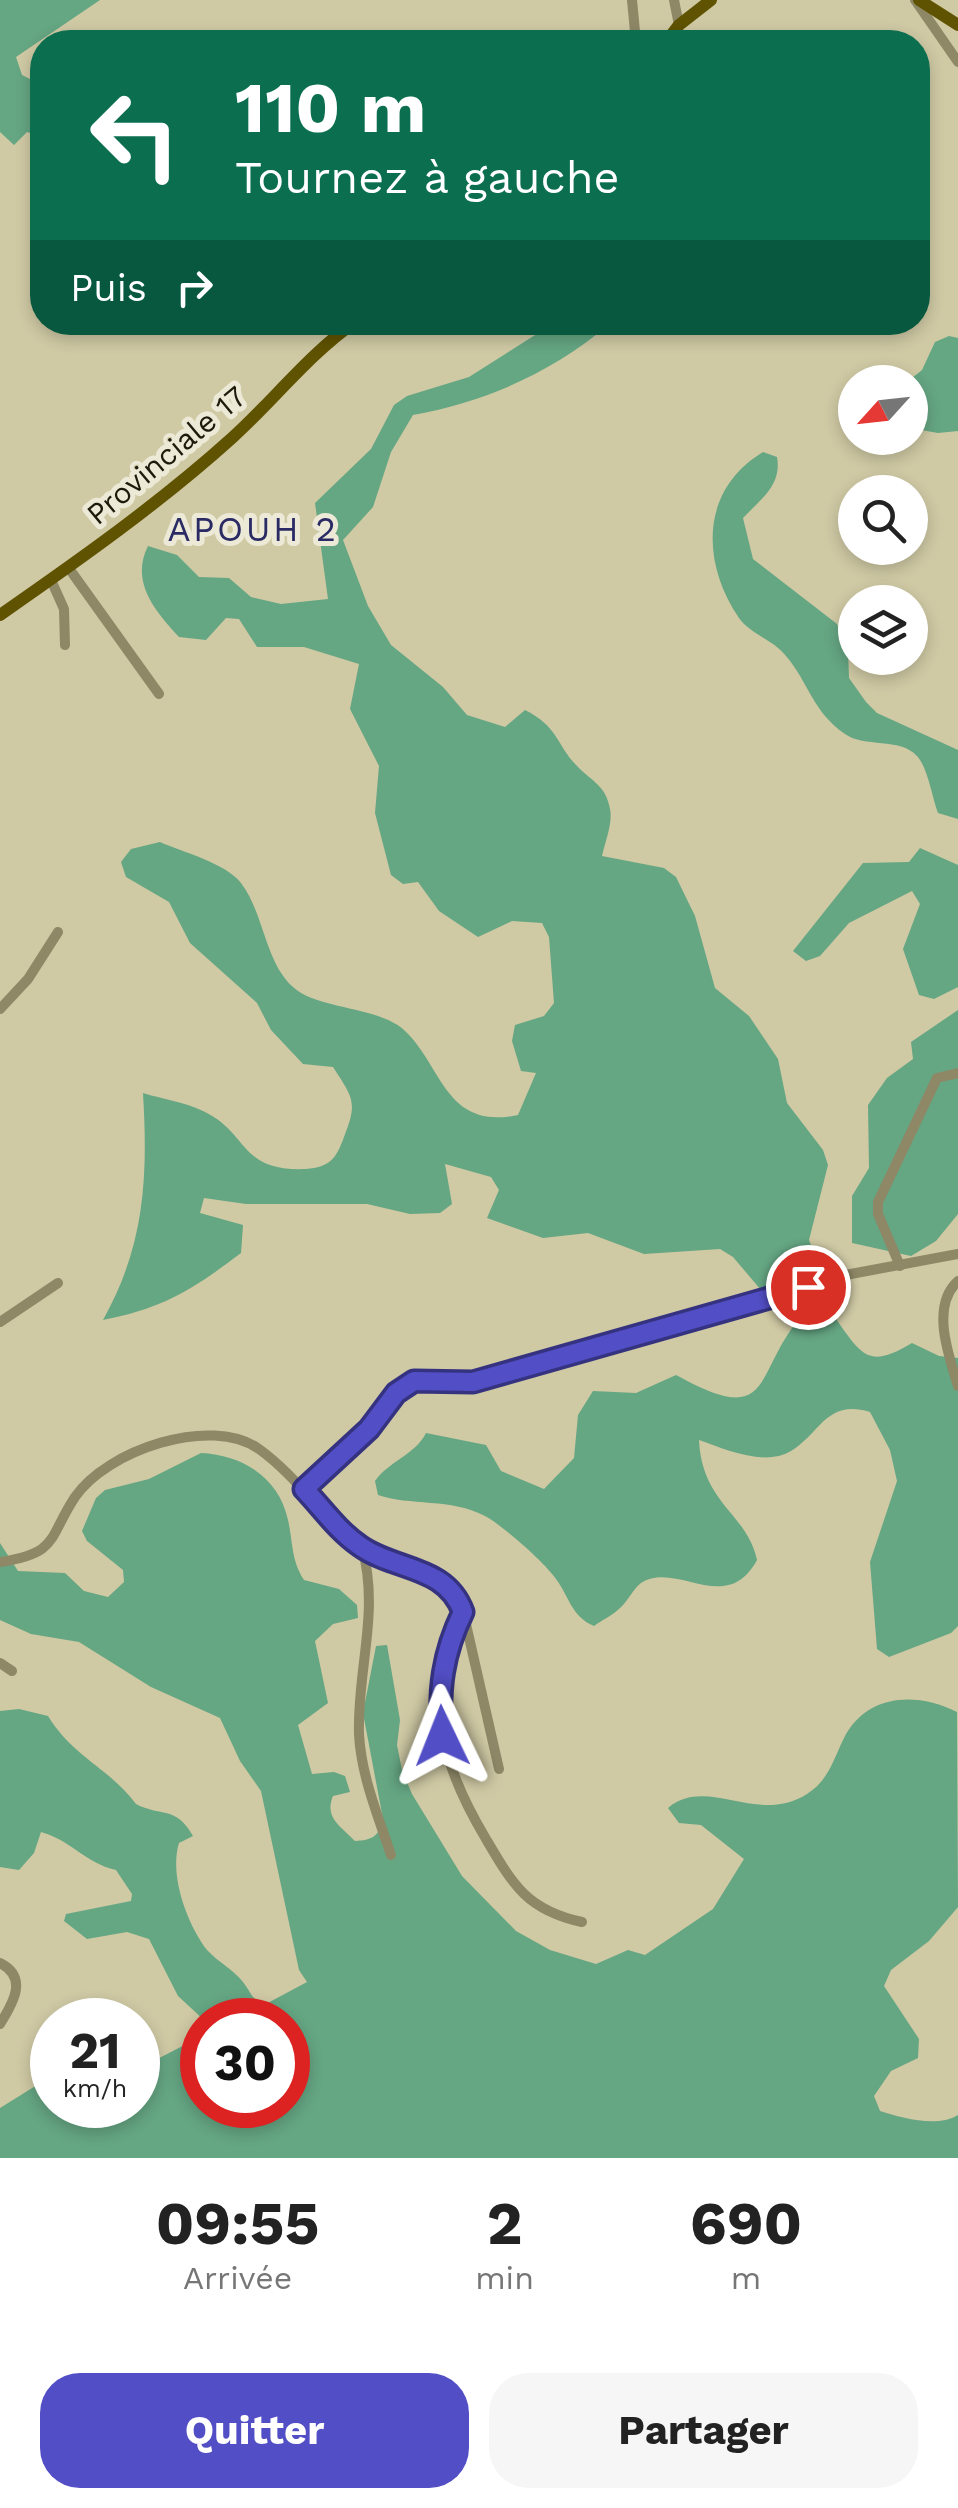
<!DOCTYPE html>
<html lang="fr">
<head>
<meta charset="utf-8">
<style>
	:root { --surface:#fff; --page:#f6f6f6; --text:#222; --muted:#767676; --accent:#524ec5 }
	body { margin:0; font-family:"Work Sans",sans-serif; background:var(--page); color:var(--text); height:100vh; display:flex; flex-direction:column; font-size:38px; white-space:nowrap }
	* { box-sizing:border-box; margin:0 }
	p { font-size:32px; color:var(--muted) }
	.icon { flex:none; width:55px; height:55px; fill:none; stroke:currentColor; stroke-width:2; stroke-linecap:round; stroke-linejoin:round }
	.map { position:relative; height:2158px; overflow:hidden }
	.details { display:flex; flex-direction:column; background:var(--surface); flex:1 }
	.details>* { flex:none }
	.guide { position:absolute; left:30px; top:30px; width:900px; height:305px; border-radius:40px; box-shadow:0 5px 15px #0003; background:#0b6e4f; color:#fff; overflow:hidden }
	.needle { width:65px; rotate:243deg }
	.controls { position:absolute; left:838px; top:365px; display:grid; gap:20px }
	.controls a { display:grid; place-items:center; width:90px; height:90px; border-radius:50%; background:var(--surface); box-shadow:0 5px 15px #0003; font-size:50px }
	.speed { position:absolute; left:30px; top:1998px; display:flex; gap:20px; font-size:50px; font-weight:700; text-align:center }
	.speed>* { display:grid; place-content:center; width:130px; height:130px; border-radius:50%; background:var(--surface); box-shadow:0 5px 15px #0003; line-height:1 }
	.speed small { font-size:25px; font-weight:400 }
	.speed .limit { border:15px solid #d22; background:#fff; color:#111 }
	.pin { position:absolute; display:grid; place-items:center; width:85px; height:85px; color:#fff; margin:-42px; border:5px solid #fff; border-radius:50%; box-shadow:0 2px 10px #0007 }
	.me { position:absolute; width:110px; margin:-55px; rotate:358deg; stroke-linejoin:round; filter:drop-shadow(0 0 8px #0008) }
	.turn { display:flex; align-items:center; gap:35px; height:210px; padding:0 40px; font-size:45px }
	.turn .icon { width:130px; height:130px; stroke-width:2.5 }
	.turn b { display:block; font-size:70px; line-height:85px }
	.then { display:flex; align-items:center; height:95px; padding:0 40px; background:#0003; gap:20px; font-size:38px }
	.eta { display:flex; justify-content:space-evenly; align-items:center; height:170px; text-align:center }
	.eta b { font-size:60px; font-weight:700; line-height:70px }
	.button { display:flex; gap:20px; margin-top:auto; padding:20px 40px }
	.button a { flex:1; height:115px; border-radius:40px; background:var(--accent); color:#fff; font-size:40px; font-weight:700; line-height:115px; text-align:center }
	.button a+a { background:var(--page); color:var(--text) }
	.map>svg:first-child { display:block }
</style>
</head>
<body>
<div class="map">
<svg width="958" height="2158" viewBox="0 0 958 2158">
	<rect width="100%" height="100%" fill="#cfc9a4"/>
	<path fill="#65a683" d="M0,0H100L16,57L22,75L42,85V137L27,132L14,145L0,132Z
		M554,323H611C552,372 489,401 413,415L391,452L373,507L343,540L368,606L391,645L443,687L467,715L505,727L525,710C559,727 556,745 578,767C593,782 606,786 610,809C613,823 605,842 602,856L664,868L676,877L695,916L715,988L749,1016L778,1059L787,1103L823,1150L828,1165L809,1240L822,1275L767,1297L733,1257L720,1249L644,1254L588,1233L543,1238L487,1218L499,1190L491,1177L445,1164L452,1204L440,1213L410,1214L367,1204H246L204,1198L200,1213L243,1225L241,1253C192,1290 164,1308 103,1320C145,1245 148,1177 143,1093C162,1099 185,1102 203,1111C250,1133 238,1172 306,1169C330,1167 336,1159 344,1137C358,1102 353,1098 333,1067L303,1064L271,1030L257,1003L190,943L169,902L126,877L121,862L131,849L160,842C182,852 226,863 241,883C265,914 265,968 298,991C324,1009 382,1008 405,1031C443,1067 445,1130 518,1115L536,1073L521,1071L512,1041L515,1025L544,1016L554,1003L549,937L542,923L512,921L478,937L439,911L418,882L403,884L391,875L375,813L379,766L350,709L359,664L304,647H257L239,619L226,618L206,640L179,637C155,611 130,582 148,546L177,555L199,577L229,578L251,597L281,604L328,599L315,503L371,449L394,405L407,396L469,377Z
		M949,336L958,338V431L938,433L910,428L907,382L922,370L935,342Z
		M763,452L777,457C782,485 761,499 743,518L753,559L837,624L848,649L849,678L866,702L877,713L958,750V819L938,813C932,797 928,768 917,756C900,737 864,748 845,734C812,711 809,683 786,656C774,640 750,634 739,618C701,562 700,490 763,452Z
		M920,848L958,865V987L934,999L919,995L903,949L920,904L912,891L849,923L820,956L806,961L793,951L863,863L909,862Z
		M958,1010V1214L936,1241L911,1256L852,1243V1196L869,1168L868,1105L887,1078L913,1059L911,1042Z
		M803,1314L833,1315C861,1353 866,1371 912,1343L939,1356L958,1358V1626L951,1633L889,1657L877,1649L870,1562L897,1481L890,1450L870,1412C826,1399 821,1433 791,1451C764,1467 725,1449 699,1440C702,1504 747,1513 757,1560C726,1617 677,1560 641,1583C633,1589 628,1601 620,1608C613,1615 602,1620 594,1626C571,1616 570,1598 556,1579C545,1563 502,1525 485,1516C452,1498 409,1506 378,1495L375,1481C389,1461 415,1455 426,1433L486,1445L501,1471L544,1489L574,1458L578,1415L593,1391L636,1393L676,1375C776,1430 751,1374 803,1314Z
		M201,1453C242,1455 279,1477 288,1520C293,1542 291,1560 304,1580L339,1589L357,1605L358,1618L333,1624L315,1641L328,1703L298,1725L312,1774L334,1772L345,1776L350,1792L333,1796C324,1818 341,1826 355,1841C372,1840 379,1837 383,1819L363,1713L376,1646L387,1645L400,1720L397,1745L402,1770L412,1794L462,1876L516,1931L550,1950L596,1964L628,1950L645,1955L713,1909L744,1859L701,1825L679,1823L668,1808C708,1775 756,1826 807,1794C829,1780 833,1760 844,1738C867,1693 917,1692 957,1712L958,1907L929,1941L891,1970L884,1986L919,2039L918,2058L891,2071L874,2096L880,2111C902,2118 937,2128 958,2115V2158H0V2108L37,2085L55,2111L67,2105H138V2069L202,2036V2105H288V2020H204L178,1996L149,1939L127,1932L87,1939L64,1921L66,1914L131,1901L132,1894L116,1870C85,1863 71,1840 41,1832L34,1853L19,1870L0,1867V1711L19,1709L48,1716C74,1758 108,1767 136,1804C160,1817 176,1805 193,1836L179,1843C169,1875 187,1924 207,1950C218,1962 234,1970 243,1982C251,1992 251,1999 264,2005L307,1982L299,1970L261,1791L240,1761L220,1718L151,1687L79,1642L31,1634L0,1620V1543L18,1571L65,1573L84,1591L108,1597L124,1582L123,1570L87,1541L82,1531L96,1498L105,1490L149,1479Z"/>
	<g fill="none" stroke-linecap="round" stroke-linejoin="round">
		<path stroke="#8e8867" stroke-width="10" d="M632,0L636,42
			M674,0L679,25
			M915,0L958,62
			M68,567L159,694
			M51,580L64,609L65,645
			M0,1009L28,979L58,932
			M900,1266L878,1214V1202L937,1078L958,1073
			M958,1281C930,1306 949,1356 958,1386
			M0,1322L58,1283
			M304,1489L369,1429L396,1393L414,1381H473L777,1299L840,1276L958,1254
			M362,1547C380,1612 357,1669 359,1734C361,1775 378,1816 391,1855
			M0,1562C59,1553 48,1538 75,1497C107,1450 211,1415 259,1449C295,1475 319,1512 352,1540C388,1569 445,1563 463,1611L499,1769
			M463,1612C422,1697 440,1762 486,1839C513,1885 527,1910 582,1922
			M0,1663L12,1671
			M0,1963C28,1977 14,2002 0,2024"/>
		<path stroke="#5f5201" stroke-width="12" d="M919,0L958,25
			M666,42L679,25L711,0
			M0,615C79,560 160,503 232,438C274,400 308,355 355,322"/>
	</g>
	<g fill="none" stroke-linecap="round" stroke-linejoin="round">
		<defs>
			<path id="route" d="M442,1736C438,1690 443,1653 463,1612C446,1565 395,1571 360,1546C338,1531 322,1508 304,1489L369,1429L396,1393L414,1381L473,1382L808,1287"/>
		</defs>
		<use href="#route" stroke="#353380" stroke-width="25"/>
		<use href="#route" stroke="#524ec5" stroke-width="18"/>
	</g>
	<g text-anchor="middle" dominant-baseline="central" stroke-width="10" stroke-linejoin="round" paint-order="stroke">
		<g font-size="30" fill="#1d1a0c" stroke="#ece9d6">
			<text transform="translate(166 455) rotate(-40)">Provinciale 17</text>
		</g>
		<g font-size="35" letter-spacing="2.5" fill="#2a2a64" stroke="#ece9d6">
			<text x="253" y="529">APOUH 2</text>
		</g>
	</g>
</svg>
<div class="controls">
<a><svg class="needle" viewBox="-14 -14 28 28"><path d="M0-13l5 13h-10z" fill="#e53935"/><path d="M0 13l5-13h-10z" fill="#767676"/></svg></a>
<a><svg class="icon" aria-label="search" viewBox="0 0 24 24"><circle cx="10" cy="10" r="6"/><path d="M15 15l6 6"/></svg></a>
<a><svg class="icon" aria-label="layers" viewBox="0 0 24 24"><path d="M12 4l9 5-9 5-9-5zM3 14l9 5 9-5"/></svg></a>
</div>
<div class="speed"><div>21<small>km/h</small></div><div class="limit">30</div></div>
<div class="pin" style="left:808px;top:1287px;background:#d93025"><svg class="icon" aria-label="arrive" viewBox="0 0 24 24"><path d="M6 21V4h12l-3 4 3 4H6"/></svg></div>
<svg class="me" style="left:442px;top:1736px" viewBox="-20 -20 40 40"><path d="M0-17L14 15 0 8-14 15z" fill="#524ec5" stroke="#fff" stroke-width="4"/></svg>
<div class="guide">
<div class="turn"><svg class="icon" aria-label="left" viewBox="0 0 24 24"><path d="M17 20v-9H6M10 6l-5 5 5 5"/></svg><div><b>110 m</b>Tournez à gauche</div></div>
<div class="then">Puis<svg class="icon" aria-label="right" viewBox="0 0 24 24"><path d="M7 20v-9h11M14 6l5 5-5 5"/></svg></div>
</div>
</div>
<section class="details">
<div class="eta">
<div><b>09:55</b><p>Arrivée</p></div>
<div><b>2</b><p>min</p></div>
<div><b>690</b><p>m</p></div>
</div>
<div class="button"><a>Quitter</a><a>Partager</a></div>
</section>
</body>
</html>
